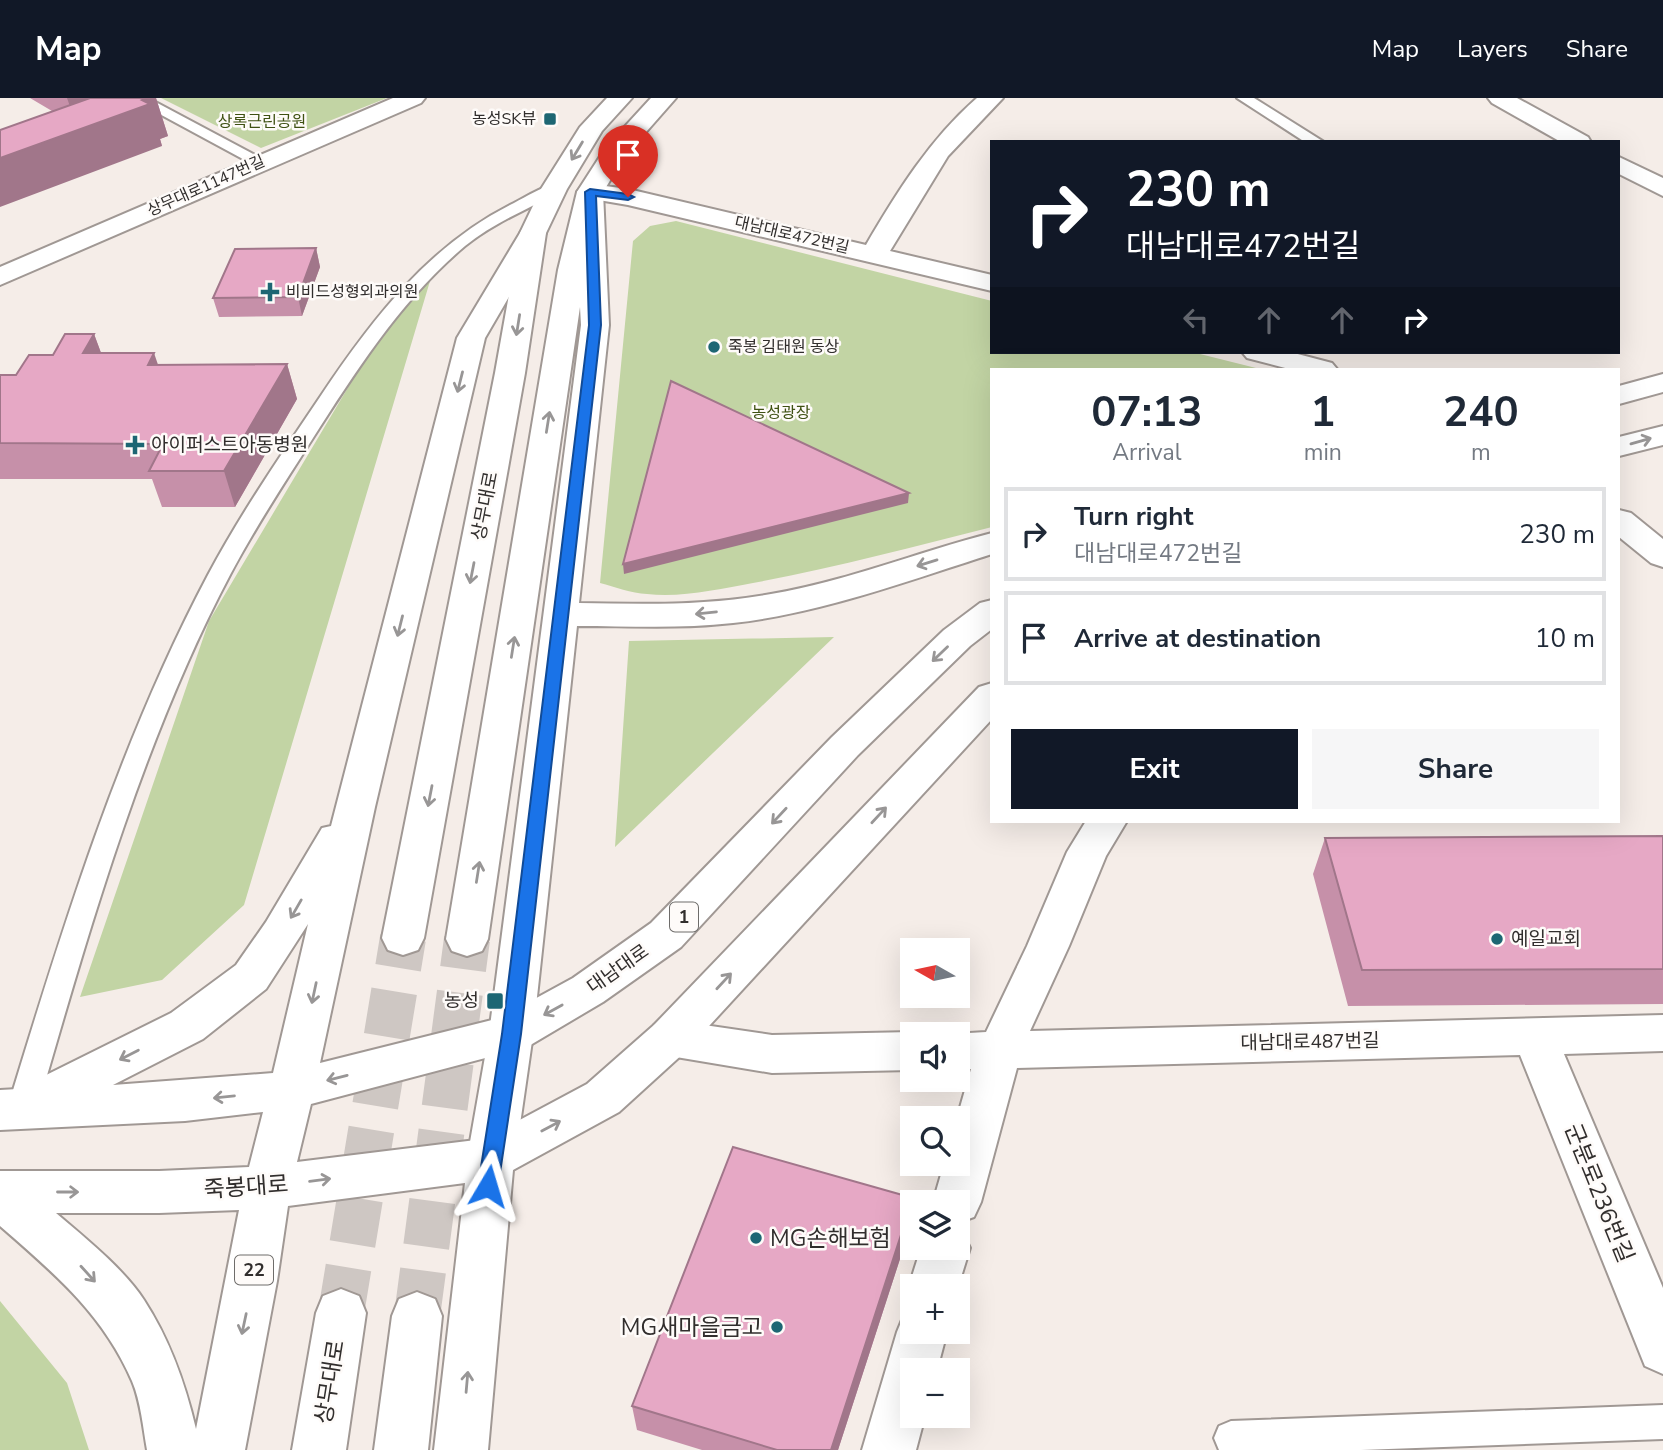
<!DOCTYPE html>
<html lang="en">
<head>
<meta charset="utf-8">
<style>
	:root { --surface:#fff; --page:#f6f6f7; --text:#1f2937; --muted:#747a83; --line:#e0e1e3; --accent:#111827 }
	body { margin:0; font-family:"Nunito Sans","Noto Sans KR",sans-serif; background:var(--page); color:var(--text); height:100vh; display:flex; flex-direction:column; font-size:26px; white-space:nowrap }
	* { box-sizing:border-box; margin:0 }
	p { font-size:23px; color:var(--muted) }
	.icon { flex:none; width:38px; height:38px; fill:none; stroke:currentColor; stroke-width:2; stroke-linecap:round; stroke-linejoin:round }
	.map { position:relative; flex:1; overflow:hidden }
	.side { position:absolute; left:990px; top:270px; width:630px; height:455px; display:flex; flex-direction:column; background:var(--surface); border-radius:0px; box-shadow:0 7px 28px #0002 }
	.side>* { flex:none }
	.banner { position:absolute; left:990px; top:42px; width:630px; height:214px; border-radius:0px; box-shadow:0 7px 28px #0002; background:#111827; color:#fff; overflow:hidden }
	.needle { width:46px; rotate:279deg }
	.buttons { position:absolute; left:900px; top:840px; display:grid; gap:14px }
	.buttons a { display:grid; place-items:center; width:70px; height:70px; border-radius:0px; background:var(--surface); box-shadow:0 7px 28px #0002; font-size:35px }
	.pin { position:absolute; display:grid; place-items:center; width:60px; height:60px; color:#fff; margin:-72px -30px; border-radius:50% 50% 50% 0; rotate:-45deg; box-shadow:0 0 7px #0007 }
	.pin .icon { rotate:45deg }
	.me { position:absolute; width:77px; margin:-38px; rotate:7deg; stroke-linejoin:round; filter:drop-shadow(0 0 5px #0008) }
	.turn { display:flex; align-items:center; gap:24px; height:147px; padding:0 21px; font-size:32px }
	.turn .icon { width:91px; height:91px; stroke-width:2.5 }
	.turn b { display:block; font-size:49px; line-height:60px }
	.lanes { display:flex; align-items:center; height:66px; padding:0 21px; background:#0003; justify-content:center; gap:35px; direction:ltr }
	.lanes .off { opacity:.35 }
	.eta { display:flex; justify-content:space-evenly; align-items:center; height:119px; text-align:center }
	.eta b { font-size:42px; font-weight:700; line-height:49px }
	.primary-button { display:flex; gap:14px; margin-top:auto; padding:14px 21px }
	.primary-button a { flex:1; height:80px; border-radius:0px; background:var(--accent); color:#fff; font-size:28px; font-weight:700; line-height:80px; text-align:center }
	.primary-button a+a { background:var(--page); color:var(--text) }
	ul { padding:0; list-style:none }
	li { display:flex; align-items:center; gap:21px; height:94px; margin:0 14px 10px; padding:0 7px; border:4px solid var(--line); border-radius:0px }
	li div { flex:1 }
	li b { display:block; font-size:26px }
	li em { font-style:normal }
	header { display:flex; align-items:center; gap:42px; box-sizing:border-box; height:98px; padding:0 35px; background:var(--accent); color:#fff }
	header strong { font-size:33px }
	nav { display:flex; gap:38px; margin-inline-start:auto; font-size:24px }
	.map>svg:first-child { display:block }
</style>
</head>
<body>
<header>
<strong>Map</strong>
<nav><a>Map</a><a>Layers</a><a>Share</a></nav>
</header>
<div class="map">
<svg width="1663" height="1352" viewBox="0 0 1663 1352">
	<rect width="100%" height="100%" fill="#f5ede8"/>
	<path fill="#c2d4a4" d="M161,0H387L261,50Z
		M676,123L992,203V254H1192L1260,271H992V429C913,449 833,470 753,485C720,491 681,500 647,496C631,495 615,489 600,485L633,143L650,128Z
		M433,173L244,807L162,882L80,899L209,523L362,266Z
		M834,539L615,749L629,543Z
		M0,1203L67,1285L89,1352H0Z"/>
	<g fill="none" stroke-linecap="round" stroke-linejoin="round">
		<path stroke="#cec7c3" stroke-width="46" stroke-dasharray="46 24" stroke-linecap="butt" d="M341,1215L403,840
			M417,1218L467,841"/>
		<defs>
			<path id="lane" d="M130,0H148L268,64L260,69L254,67Z
				M1237,0H1254L1324,44H1305Z
				M554,86L562,91L560,94C528,111 493,125 465,148C402,201 357,271 313,340C285,384 256,428 231,475C143,641 89,832 37,1012L32,1021L22,1025L12,1021L7,1012C62,831 119,645 208,477C241,415 281,357 320,299C372,221 429,147 514,105C527,98 540,90 554,86Z
				M1663,1307V1341L1361,1352H1219L1214,1340L1219,1328L1231,1323Z"/>
			<path id="street" d="M393,0H425L421,5L0,187V169Z
				M977,0H1003L948,58L890,153L992,177V193L628,107L581,99L577,94L581,89L590,86L628,91L866,147C897,94 930,41 977,0Z
				M1488,0H1517L1588,39L1591,44H1561L1492,5Z
				M1619,59L1663,80V98L1619,76Z
				M1242,254H1290L1332,265L1337,271H1289L1247,260Z
				M1619,412L1631,415L1663,441V469L1651,465L1619,439Z
				M1086,723H1127L1106,758L1069,848L1030,933L1663,917V953L1564,956L1663,1190V1276L1645,1268L1520,957L1017,970L981,1104L974,1119L957,1125V1104H933L944,1066H957V1020L971,971L957,972V936H952L986,934L1027,848L1067,754Z
				M670,922L772,937L912,934L917,936H912V972L772,975L670,958L654,953L648,940L654,927Z
				M957,1132L962,1134L970,1150L957,1192V1188H912V1194L909,1188L921,1150H957Z
				M912,1214V1234H947L937,1272H912V1318H925L916,1352H862L897,1234L904,1217Z"/>
			<path id="secondary" d="M607,0H632L602,33L567,91L546,135L525,275L424,840L418,852L403,857L388,852L382,840L495,275L520,135L541,91L580,29Z
				M651,0H676L625,58L603,94L609,227L579,505C644,506 707,508 771,496C847,483 918,454 992,435V456C907,483 822,515 733,525C681,531 629,528 577,528L533,936L515,1061L508,1076L491,1082L474,1076L467,1061L489,936L581,227L580,209L488,841L482,853L467,858L452,853L446,841L558,172L577,94L606,49Z"/>
			<path id="primary" d="M533,127L542,129L546,135L485,240L375,709L320,965L500,920L573,880L651,825L832,639L944,532L980,505L992,502V531L970,548L858,657L681,849L603,904L527,949L311,1006L297,1064L484,1041L587,986L654,927L979,589L992,585V621L686,953L619,1014L513,1072L488,1352H434L465,1085L288,1108L277,1183L245,1352H147C143,1330 141,1304 132,1283C103,1216 54,1175 0,1128V1073H159L249,1069L263,1014L185,1023L0,1032V992L18,991L171,915L236,867L266,824L322,730L331,728L457,240L520,135L524,129ZM308,826L273,975L113,987L203,941L266,891ZM239,1112L196,1331C185,1285 170,1242 144,1202C124,1171 84,1139 56,1115H159Z
				M1663,276V294L1619,306V288Z
				M1663,328V347L1619,358V339Z
				M341,1191L359,1198L366,1215L346,1352H292L316,1215L323,1198Z
				M417,1194L435,1201L442,1218L428,1352H374L392,1218L399,1201Z"/>
		</defs>
		<use href="#lane" stroke="#a09894" stroke-width="4"/>
		<use href="#street" stroke="#a09894" stroke-width="4"/>
		<use href="#secondary" stroke="#a09894" stroke-width="4"/>
		<use href="#primary" stroke="#a09894" stroke-width="4"/>
		<use href="#lane" fill="#fff" fill-rule="evenodd"/>
		<use href="#street" fill="#fff" fill-rule="evenodd"/>
		<use href="#secondary" fill="#fff" fill-rule="evenodd"/>
		<use href="#primary" fill="#fff" fill-rule="evenodd"/>
	</g>
	<path fill="#c690a9" d="M30,0H156L168,38L160,41L162,48L52,13Z
		M316,150L320,169L302,218L219,219L213,200Z
		M94,236L101,255L158,267L287,266L297,301L235,409H162L152,381H0V277H16Z
		M1663,738V906L1348,908L1313,776L1325,740Z
		M912,1104L911,1127L838,1352H702L637,1332L632,1308Z"/>
	<path fill="#a1768a" d="M67,0H115L77,28Z
		M147,0H156L168,38L160,41L162,48L0,109V60Z
		M316,150L320,169L302,218L298,199Z
		M94,236L107,271L83,255Z
		M154,255L166,290L148,267Z
		M287,266L297,301L235,409L224,373Z
		M909,395L908,405L624,476L623,466Z
		M913,1100L911,1127L838,1352H831Z"/>
	<path fill="#e6a8c5" stroke="#a1768a" stroke-width="2" d="M90,0H147L142,2L150,6L0,60V32Z
		M316,150L298,199L213,200L235,151Z
		M65,236H94L83,255H154L148,267L287,266L224,373H149L163,346L0,345V277H16L29,257H53Z
		M671,283L909,395L623,466Z
		M1663,738V871L1362,872L1325,740Z
		M733,1049L913,1100L831,1352H777L632,1308Z"/>
	<defs><path id="oneway-shaft" d="M-6 0H5M1.5-3L5.5 0L1.5 3" fill="none" stroke-width="1.6" stroke-linecap="round" stroke-linejoin="round" transform="scale(1.75)"/></defs>
	<g stroke="#989696">
		<use href="#oneway-shaft" transform="translate(577 53) rotate(121)"/>
		<use href="#oneway-shaft" transform="translate(518 227) rotate(99)"/>
		<use href="#oneway-shaft" transform="translate(460 284) rotate(104)"/>
		<use href="#oneway-shaft" transform="translate(548 324) rotate(-81)"/>
		<use href="#oneway-shaft" transform="translate(1641 343) rotate(-16)"/>
		<use href="#oneway-shaft" transform="translate(927 465) rotate(163)"/>
		<use href="#oneway-shaft" transform="translate(472 475) rotate(101)"/>
		<use href="#oneway-shaft" transform="translate(706 515) rotate(174)"/>
		<use href="#oneway-shaft" transform="translate(400 528) rotate(104)"/>
		<use href="#oneway-shaft" transform="translate(513 549) rotate(-81)"/>
		<use href="#oneway-shaft" transform="translate(940 556) rotate(136)"/>
		<use href="#oneway-shaft" transform="translate(430 698) rotate(101)"/>
		<use href="#oneway-shaft" transform="translate(879 717) rotate(-47)"/>
		<use href="#oneway-shaft" transform="translate(779 718) rotate(133)"/>
		<use href="#oneway-shaft" transform="translate(478 774) rotate(-81)"/>
		<use href="#oneway-shaft" transform="translate(296 811) rotate(120)"/>
		<use href="#oneway-shaft" transform="translate(724 883) rotate(-47)"/>
		<use href="#oneway-shaft" transform="translate(314 895) rotate(102)"/>
		<use href="#oneway-shaft" transform="translate(553 912) rotate(151)"/>
		<use href="#oneway-shaft" transform="translate(129 957) rotate(153)"/>
		<use href="#oneway-shaft" transform="translate(337 980) rotate(166)"/>
		<use href="#oneway-shaft" transform="translate(224 999) rotate(174)"/>
		<use href="#oneway-shaft" transform="translate(551 1028) rotate(-28)"/>
		<use href="#oneway-shaft" transform="translate(320 1082) rotate(-7)"/>
		<use href="#oneway-shaft" transform="translate(68 1094)"/>
		<use href="#oneway-shaft" transform="translate(88 1176) rotate(48)"/>
		<use href="#oneway-shaft" transform="translate(244 1226) rotate(102)"/>
		<use href="#oneway-shaft" transform="translate(467 1284) rotate(-85)"/>
	</g>
	<path fill="#1a73e8" stroke="#114b97" stroke-width="2" d="M590,91L628,96L634,99L628,102L596,98L601,227L521,936L498,1088L495,1094L488,1096L481,1094L478,1088L502,936L589,227L585,94Z"/>
	<g fill="#1d6673" stroke="#fefbf9" stroke-width="2.5">
		<rect x="543" y="14" width="14" height="14" rx="3.5"/>
		<path d="M266.5 183.5h7v7h7v7h-7v7h-7v-7h-7v-7h7z"/>
		<circle cx="714" cy="249" r="7"/>
		<path d="M131.5 336.5h7v7h7v7h-7v7h-7v-7h-7v-7h7z"/>
		<circle cx="1497" cy="841" r="7"/>
		<rect x="486" y="894" width="18" height="18" rx="3.5"/>
		<circle cx="756" cy="1140" r="7"/>
		<circle cx="777" cy="1229" r="7"/>
	</g>
	<g text-anchor="middle" dominant-baseline="central" stroke-width="5" stroke-linejoin="round" paint-order="stroke">
		<g font-size="16" fill="#312e2d" stroke="#fefbf9" text-anchor="start">
			<text x="536" y="21" text-anchor="end">농성SK뷰</text>
			<text x="286" y="194">비비드성형외과의원</text>
			<text x="728" y="249">죽봉 김태원 동상</text>
		</g>
		<g font-size="16" fill="#3f5113" stroke="#fefbf9">
			<text x="262" y="24">상록근린공원</text>
			<text x="781" y="315">농성광장</text>
		</g>
		<g font-size="16" fill="#312e2d" stroke="#fefbf9">
			<text transform="translate(206 88) rotate(-24)">상무대로1147번길</text>
			<text transform="translate(792 137) rotate(13)">대남대로472번길</text>
		</g>
		<g fill="#fefbf9" stroke="#6e6c6a" stroke-width="2">
			<rect x="670" y="804.5" width="28" height="29" rx="5"/>
			<rect x="235" y="1157.5" width="38" height="29" rx="5"/>
		</g>
		<g font-size="18" font-weight="bold" fill="#312e2d">
			<text x="684" y="819">1</text>
			<text x="254" y="1172">22</text>
		</g>
		<g font-size="19" fill="#312e2d" stroke="#fefbf9" text-anchor="start">
			<text x="151" y="347">아이퍼스트아동병원</text>
			<text x="1511" y="841">예일교회</text>
			<text x="479" y="903" text-anchor="end">농성</text>
		</g>
		<g font-size="19" fill="#312e2d" stroke="#fefbf9">
			<text transform="translate(485 408) rotate(-79)">상무대로</text>
			<text transform="translate(618 871) rotate(-35)">대남대로</text>
			<text transform="translate(1310 944) rotate(-1)">대남대로487번길</text>
		</g>
		<g font-size="23" fill="#312e2d" stroke="#fefbf9">
			<text transform="translate(246 1089) rotate(-4)">죽봉대로</text>
			<text transform="translate(1599 1095) rotate(68)">군분로236번길</text>
			<text transform="translate(330 1284) rotate(-81)">상무대로</text>
		</g>
		<g font-size="23" fill="#312e2d" stroke="#fefbf9" text-anchor="start">
			<text x="770" y="1140">MG손해보험</text>
			<text x="763" y="1229" text-anchor="end">MG새마을금고</text>
		</g>
	</g>
</svg>
<div class="buttons">
<a><svg class="needle" viewBox="-14 -14 28 28"><path d="M0-13l5 13h-10z" fill="#e53935"/><path d="M0 13l5-13h-10z" fill="#747a83"/></svg></a>
<a><svg class="icon" aria-label="sound" viewBox="0 0 24 24"><path d="M4 9h4l5-4v14l-5-4H4zM17 9q2 3 0 6"/></svg></a>
<a><svg class="icon" aria-label="search" viewBox="0 0 24 24"><circle cx="10" cy="10" r="6"/><path d="M15 15l6 6"/></svg></a>
<a><svg class="icon" aria-label="layers" viewBox="0 0 24 24"><path d="M12 4l9 5-9 5-9-5zM3 14l9 5 9-5"/></svg></a>
<a>+</a>
<a>−</a>
</div>
<div class="pin" style="left:628px;top:99px;background:#d93025"><svg class="icon" aria-label="arrive" viewBox="0 0 24 24"><path d="M6 21V4h12l-3 4 3 4H6"/></svg></div>
<svg class="me" style="left:488px;top:1088px" viewBox="-20 -20 40 40"><path d="M0-17L14 15 0 8-14 15z" fill="#1a73e8" stroke="#fff" stroke-width="4"/></svg>
<div class="banner">
<div class="turn"><svg class="icon" aria-label="right" viewBox="0 0 24 24"><path d="M7 20v-9h11M14 6l5 5-5 5"/></svg><div><b>230 m</b>대남대로472번길</div></div>
<div class="lanes"><svg class="icon off" aria-label="left" viewBox="0 0 24 24"><path d="M17 20v-9H6M10 6l-5 5 5 5"/></svg><svg class="icon off" aria-label="ahead" viewBox="0 0 24 24"><path d="M12 20V5M6 11l6-6 6 6"/></svg><svg class="icon off" aria-label="ahead" viewBox="0 0 24 24"><path d="M12 20V5M6 11l6-6 6 6"/></svg><svg class="icon" aria-label="right" viewBox="0 0 24 24"><path d="M7 20v-9h11M14 6l5 5-5 5"/></svg></div>
</div>
<section class="side">
<div class="eta">
<div><b>07:13</b><p>Arrival</p></div>
<div><b>1</b><p>min</p></div>
<div><b>240</b><p>m</p></div>
</div>
<ul>
<li><svg class="icon" aria-label="right" viewBox="0 0 24 24"><path d="M7 20v-9h11M14 6l5 5-5 5"/></svg><div><b>Turn right</b><p>대남대로472번길</p></div><em>230 m</em></li>
<li><svg class="icon" aria-label="arrive" viewBox="0 0 24 24"><path d="M6 21V4h12l-3 4 3 4H6"/></svg><div><b>Arrive at destination</b></div><em>10 m</em></li>
</ul>
<div class="primary-button"><a>Exit</a><a>Share</a></div>
</section>
</div>
</body>
</html>
